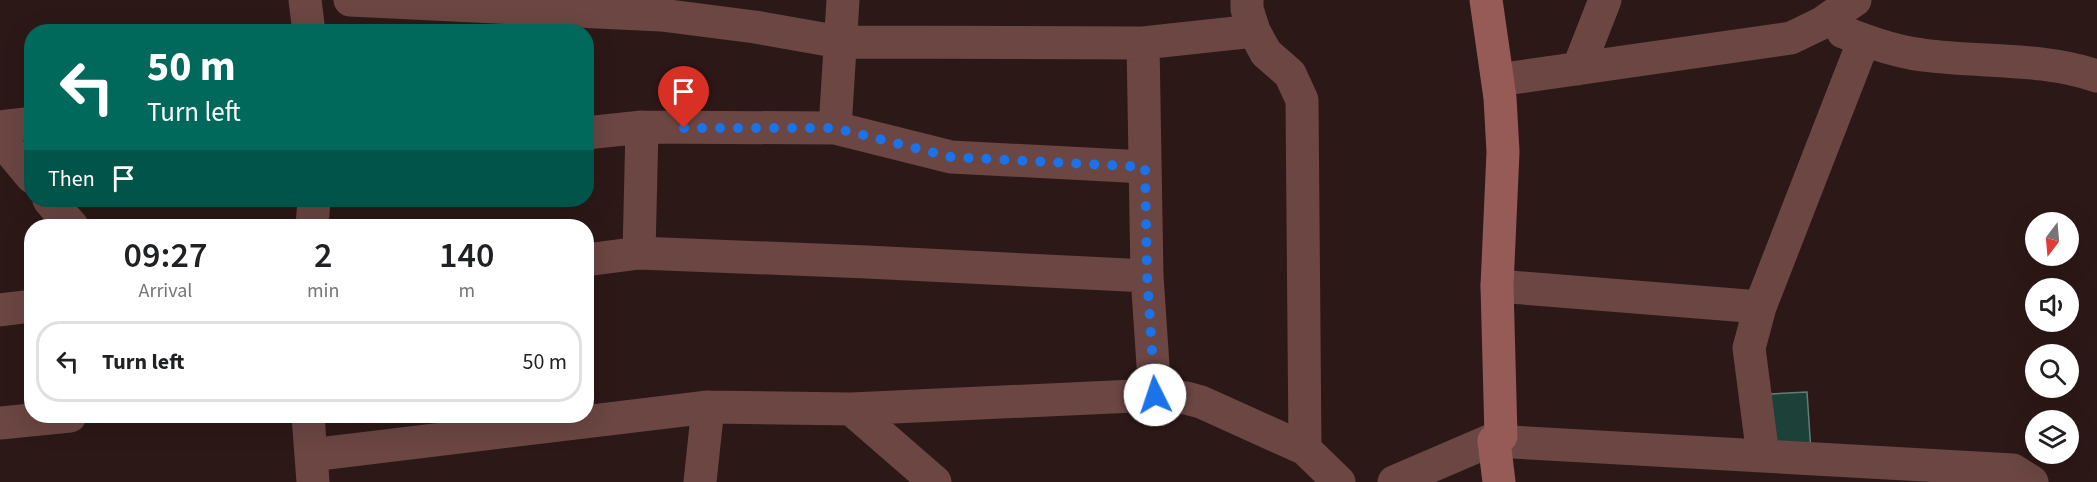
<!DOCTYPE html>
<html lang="en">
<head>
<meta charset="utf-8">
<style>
	:root { --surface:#fff; --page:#f2f2f2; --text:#202124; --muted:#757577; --line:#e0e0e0 }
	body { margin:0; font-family:"Source Sans 3",sans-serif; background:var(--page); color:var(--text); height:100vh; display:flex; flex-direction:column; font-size:22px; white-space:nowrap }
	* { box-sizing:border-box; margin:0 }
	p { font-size:20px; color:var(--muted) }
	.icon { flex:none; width:33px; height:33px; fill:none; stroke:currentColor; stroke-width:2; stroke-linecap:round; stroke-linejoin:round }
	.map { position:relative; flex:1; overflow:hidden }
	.panel { position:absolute; left:24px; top:219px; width:570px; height:204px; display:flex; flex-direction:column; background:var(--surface); border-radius:24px; box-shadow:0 6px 24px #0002 }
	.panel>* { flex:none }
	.top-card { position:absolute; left:24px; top:24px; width:570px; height:183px; border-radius:24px; box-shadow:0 6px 24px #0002; background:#00695c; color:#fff; overflow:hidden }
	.needle { width:39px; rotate:196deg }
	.fabs { position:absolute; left:2025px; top:212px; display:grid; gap:12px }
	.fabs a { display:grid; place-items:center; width:54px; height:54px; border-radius:50%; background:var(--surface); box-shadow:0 6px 24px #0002; font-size:30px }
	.pin { position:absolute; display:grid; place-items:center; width:51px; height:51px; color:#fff; margin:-62px -26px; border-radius:50% 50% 50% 0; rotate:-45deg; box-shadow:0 0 6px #0007 }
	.pin .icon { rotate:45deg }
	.me { position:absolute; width:66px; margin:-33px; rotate:356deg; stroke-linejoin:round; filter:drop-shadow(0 0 4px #0008) }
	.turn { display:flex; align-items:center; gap:21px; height:126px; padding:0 24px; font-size:27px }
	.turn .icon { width:78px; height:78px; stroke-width:2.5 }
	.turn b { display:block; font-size:42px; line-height:51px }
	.then { display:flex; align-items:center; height:57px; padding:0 24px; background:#0003; gap:12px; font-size:22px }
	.eta { display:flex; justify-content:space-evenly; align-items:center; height:102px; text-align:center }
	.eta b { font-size:36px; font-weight:600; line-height:42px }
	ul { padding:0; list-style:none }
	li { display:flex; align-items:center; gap:18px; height:81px; margin:0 12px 9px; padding:0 12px; border:3px solid var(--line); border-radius:24px }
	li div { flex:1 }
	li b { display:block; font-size:22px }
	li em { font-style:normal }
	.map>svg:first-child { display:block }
</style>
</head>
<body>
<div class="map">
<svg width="2097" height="482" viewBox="0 0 2097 482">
	<rect width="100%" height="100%" fill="#2c1817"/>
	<path fill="#1c4138" stroke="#637d75" stroke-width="1.5" d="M1807,392L1811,452H1774L1771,394Z"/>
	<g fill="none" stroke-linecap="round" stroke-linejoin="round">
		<path stroke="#6b4643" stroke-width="33" d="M305,0L309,32
			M350,0L661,15L755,27L840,42L1143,43L1254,31
			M1247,0V9L1254,31L1266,53L1290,74L1302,100L1305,449
			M1843,32C1868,42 1896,52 1923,55C1981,63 2041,57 2097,76
			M1143,43L1147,276L1155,395
			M1578,69L1605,0
			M1498,80L1791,38L1822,23L1855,0
			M0,127L32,123
			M835,128L843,0
			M586,133L642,127L835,128L951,157L1145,167
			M0,139L32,177
			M49,200L72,226
			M312,226L314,200
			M639,253L642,127
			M586,260L639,253L867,262L1147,276
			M1497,286L1760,307
			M0,310L32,306
			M851,409L935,482
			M308,416L313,482
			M0,423L70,416
			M1494,441L2013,470L2032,482
			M311,455L708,407L851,409L1155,395L1186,398L1201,402L1305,449L1339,482
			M1763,456L1749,348L1760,307L1864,40
			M700,482L708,407
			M1394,482L1501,436"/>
		<path stroke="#965b57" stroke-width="33" d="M1486,0L1500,98L1503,152L1497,286L1501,436L1494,441L1499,482"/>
	</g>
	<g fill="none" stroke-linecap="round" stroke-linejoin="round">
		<path stroke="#1a73e8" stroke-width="10" stroke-dasharray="0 18" d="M684,128H835L951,157L1145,167L1147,276L1155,395"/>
	</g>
</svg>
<div class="fabs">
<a><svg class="needle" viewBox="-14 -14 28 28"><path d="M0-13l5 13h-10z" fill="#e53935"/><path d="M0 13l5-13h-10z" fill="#757577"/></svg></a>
<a><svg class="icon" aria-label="sound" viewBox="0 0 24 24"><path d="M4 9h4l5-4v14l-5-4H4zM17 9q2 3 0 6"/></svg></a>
<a><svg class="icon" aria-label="search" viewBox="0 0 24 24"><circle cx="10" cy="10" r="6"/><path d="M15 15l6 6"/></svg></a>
<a><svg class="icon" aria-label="layers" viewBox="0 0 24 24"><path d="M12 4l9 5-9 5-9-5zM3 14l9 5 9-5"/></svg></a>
</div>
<div class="pin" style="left:684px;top:128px;background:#d93025"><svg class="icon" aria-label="arrive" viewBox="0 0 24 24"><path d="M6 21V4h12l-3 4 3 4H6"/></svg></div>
<svg class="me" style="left:1155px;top:395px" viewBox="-20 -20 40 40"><circle r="19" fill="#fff"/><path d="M0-13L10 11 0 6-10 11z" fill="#1a73e8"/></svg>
<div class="top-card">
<div class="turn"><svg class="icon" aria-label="left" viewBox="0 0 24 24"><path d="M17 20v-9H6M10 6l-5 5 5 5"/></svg><div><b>50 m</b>Turn left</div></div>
<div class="then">Then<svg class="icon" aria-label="arrive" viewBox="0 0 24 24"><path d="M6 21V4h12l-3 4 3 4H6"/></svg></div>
</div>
<section class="panel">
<div class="eta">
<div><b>09:27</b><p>Arrival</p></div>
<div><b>2</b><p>min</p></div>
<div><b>140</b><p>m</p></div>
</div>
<ul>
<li><svg class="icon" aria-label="left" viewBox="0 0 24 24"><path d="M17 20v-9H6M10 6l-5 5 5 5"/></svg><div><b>Turn left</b></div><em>50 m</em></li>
</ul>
</section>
</div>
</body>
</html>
